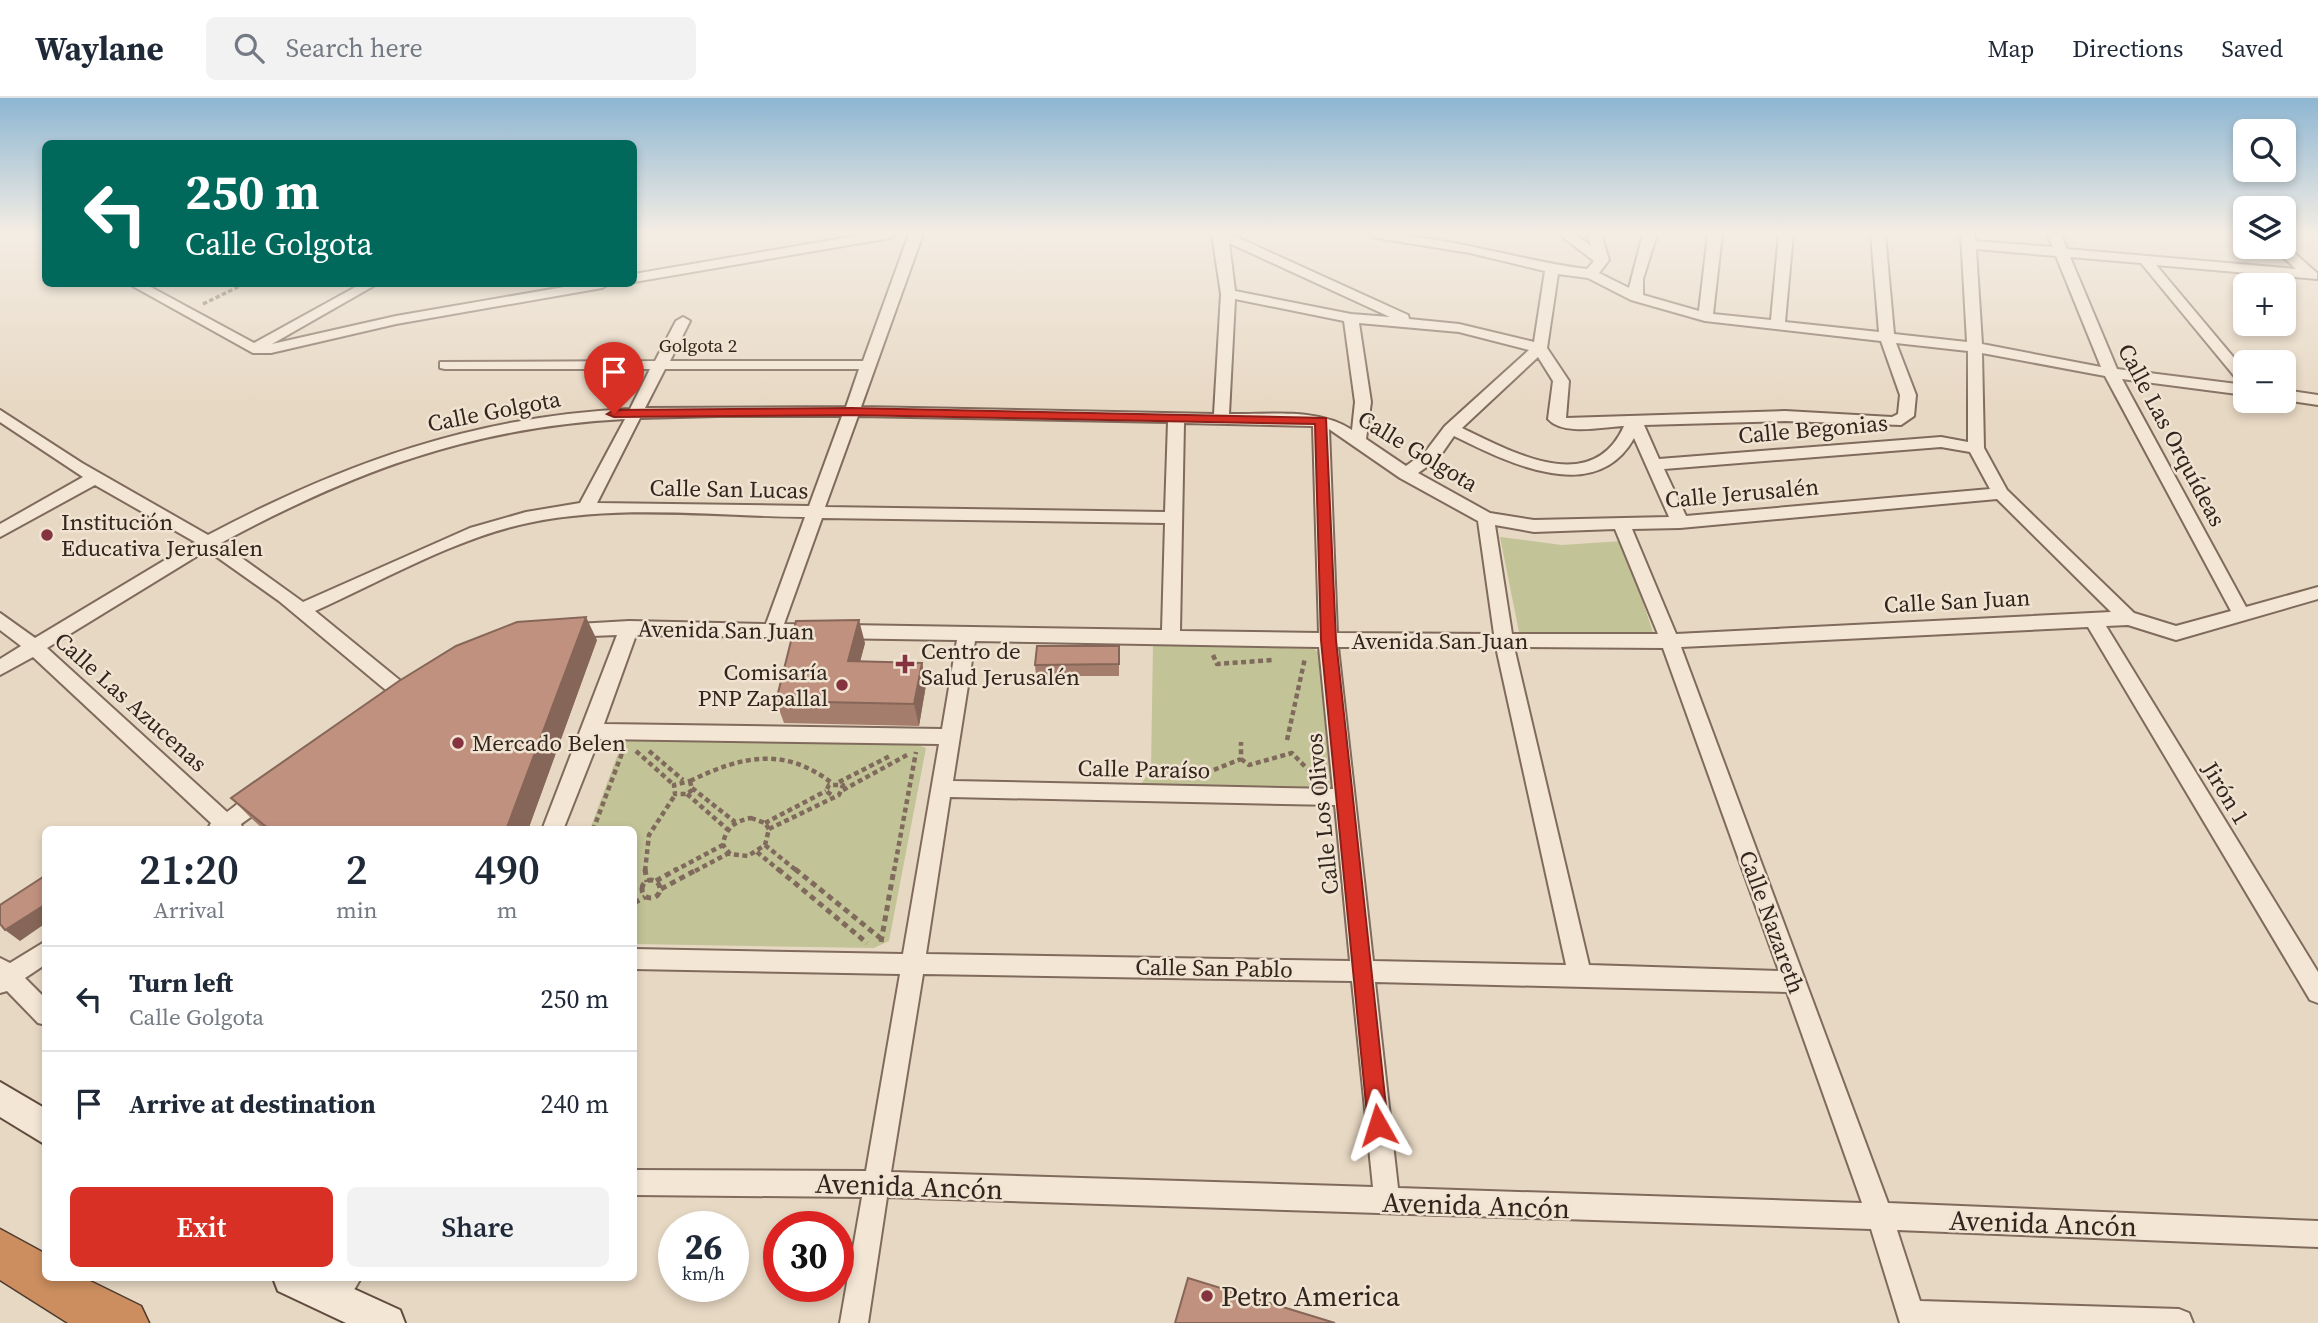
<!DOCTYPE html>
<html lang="en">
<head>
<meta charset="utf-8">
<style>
	:root { --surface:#fff; --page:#f2f2f3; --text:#1f2937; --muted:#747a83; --line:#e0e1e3; --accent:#d93025 }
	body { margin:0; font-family:"Source Serif 4",serif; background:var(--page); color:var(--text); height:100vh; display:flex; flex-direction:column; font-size:26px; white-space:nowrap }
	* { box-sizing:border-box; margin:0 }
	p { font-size:23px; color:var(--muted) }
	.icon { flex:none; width:38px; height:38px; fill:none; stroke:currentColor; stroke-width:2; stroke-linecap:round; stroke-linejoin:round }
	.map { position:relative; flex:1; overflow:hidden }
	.drawer { position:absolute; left:42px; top:728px; width:595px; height:455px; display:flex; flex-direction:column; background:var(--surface); border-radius:10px; box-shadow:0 4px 10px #0003 }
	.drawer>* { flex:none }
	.guide { position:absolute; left:42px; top:42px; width:595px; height:147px; border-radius:10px; box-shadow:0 4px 10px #0003; background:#00695c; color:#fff; overflow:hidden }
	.fabs { position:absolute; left:2233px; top:21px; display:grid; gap:14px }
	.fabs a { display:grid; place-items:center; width:63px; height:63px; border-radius:10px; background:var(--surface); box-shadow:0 4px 10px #0003; font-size:35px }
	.speed { position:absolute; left:658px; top:1113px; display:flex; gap:14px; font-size:35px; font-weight:700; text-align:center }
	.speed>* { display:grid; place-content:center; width:91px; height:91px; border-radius:50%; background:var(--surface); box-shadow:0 4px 10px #0003; line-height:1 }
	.speed small { font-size:18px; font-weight:400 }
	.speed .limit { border:10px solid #d22; background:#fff; color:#111 }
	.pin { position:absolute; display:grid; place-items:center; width:60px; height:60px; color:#fff; margin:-72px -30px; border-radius:50% 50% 50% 0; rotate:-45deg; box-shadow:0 0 7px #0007 }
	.pin .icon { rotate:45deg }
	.me { position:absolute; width:77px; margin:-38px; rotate:354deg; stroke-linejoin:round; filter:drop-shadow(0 0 5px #0008) }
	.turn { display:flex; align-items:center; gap:24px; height:147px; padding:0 28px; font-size:32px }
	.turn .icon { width:91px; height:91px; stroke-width:2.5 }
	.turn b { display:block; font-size:49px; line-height:60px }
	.eta { display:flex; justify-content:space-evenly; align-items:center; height:119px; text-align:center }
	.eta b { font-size:42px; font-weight:600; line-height:49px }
	.cta { display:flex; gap:14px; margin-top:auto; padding:14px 28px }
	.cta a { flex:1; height:80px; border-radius:10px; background:var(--accent); color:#fff; font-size:28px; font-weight:600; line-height:80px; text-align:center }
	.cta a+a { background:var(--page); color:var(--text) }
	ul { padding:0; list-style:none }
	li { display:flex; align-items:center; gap:21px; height:105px; padding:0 28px; border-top:2px solid var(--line) }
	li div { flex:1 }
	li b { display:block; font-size:26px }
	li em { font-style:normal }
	header { display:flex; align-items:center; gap:42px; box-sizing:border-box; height:98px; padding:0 35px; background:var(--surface); border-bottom:2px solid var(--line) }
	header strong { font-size:33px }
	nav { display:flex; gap:38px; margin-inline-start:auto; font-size:24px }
	.search { width:490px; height:63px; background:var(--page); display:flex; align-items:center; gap:18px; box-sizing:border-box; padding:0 24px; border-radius:10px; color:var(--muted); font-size:26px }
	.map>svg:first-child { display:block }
</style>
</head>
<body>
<header>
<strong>Waylane</strong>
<div class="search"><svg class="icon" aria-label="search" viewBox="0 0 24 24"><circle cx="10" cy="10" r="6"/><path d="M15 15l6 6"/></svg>Search here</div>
<nav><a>Map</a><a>Directions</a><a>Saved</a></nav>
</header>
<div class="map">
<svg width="2318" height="1225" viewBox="0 0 2318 1225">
	<rect width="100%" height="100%" fill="#e7d8c3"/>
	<path fill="#c3c398" d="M1500,439L1562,447L1622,443L1653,534H1519Z
		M1153,546L1314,551L1323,558L1334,691L1141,686L1151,672Z
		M623,642L916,646L926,650L889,843L874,850L634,846V732L590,731Z"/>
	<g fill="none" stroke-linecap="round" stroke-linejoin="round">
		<defs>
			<path id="street" d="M867,136H897L890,140L634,184V176Z
				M909,136H923L861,309L1214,316L1221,196L1212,136H1230L1408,217L1409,221L1459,226L1534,244L1545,173L1470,155L1377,140L1370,136C1445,136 1514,162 1587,171L1594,163L1559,136H1575L1591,148L1587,136H1601L1609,162L1599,175L1629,190L1643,136H1657L1643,181V197L1699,213L1708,136H1722L1713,216L1771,222L1779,136H1793L1785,224L1879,234L1871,136H1885L1894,236L1967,244L1961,136H1975V143L2053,149L2047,136H2061L2067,151L2296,171L2272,149H2284V146L2317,175V181L2156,167L2245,273V287L2240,285L2141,165L2070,159L2117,271L2245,287V297L2122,281L2246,509L2318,489V501L2176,542L2128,527L2106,528L2318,874V905L2310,902L2088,529L1681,549L1888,1105L2318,1123V1149L1897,1132L1920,1203L2179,1211L2189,1215L2193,1225H1900L1871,1131L887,1099L868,1225H840L862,1099L634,1097V1072L866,1073L900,876L634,871V851L903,856L939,646L599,641L563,732H542L617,537L566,539L560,537L557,532L560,527L629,523L766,526L805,419C714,418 617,406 528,425C456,440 382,483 315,513L413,593L416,598L406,605L399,603L279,503L207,452L47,550L227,714C240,705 256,687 272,692L275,698L272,704L241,726L243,732H207L211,725L33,559L0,577V561L21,548L0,532V515L35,540L195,444L95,387L0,439V426L83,379L0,324V312L82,365L208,437C344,365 475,318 630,311L650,271H445L440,270V264L655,263L676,223L683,219L690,223L670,263H863ZM1229,145L1390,219L1351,216L1235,193ZM1976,151L2056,158L2101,269L1982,246ZM1558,176L1588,180L1631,202L1705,223L1881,243L1900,297L1898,316L1892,319L1785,313L1566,320L1569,283L1547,250ZM1235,201L1344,223L1355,304L1352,332C1318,309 1268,317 1229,316ZM1359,225L1459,234L1529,252L1445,328L1426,353L1406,368L1366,341L1371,304ZM1896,245L1968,253V344L1941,339L1659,361L1644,327L1785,323L1901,327L1914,318L1916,297ZM1982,255L2105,278L2231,513L2176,528L2134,515L2007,392L1984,350ZM1538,259L1553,283L1548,321C1563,338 1603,329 1624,328C1592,400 1510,353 1462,330ZM665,271H859L846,309L645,310ZM718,318H842L809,408L597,405L640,320ZM858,318L1168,324L1165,414L825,409ZM625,321L580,405L526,414L470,430L303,504L221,445C354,373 472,329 625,321ZM1184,325L1313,328L1319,535L1180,533ZM1329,331L1400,380L1478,423L1494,536L1337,535ZM1454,338C1505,363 1595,410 1634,340L1669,419L1534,422L1490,415L1418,375L1438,361ZM1941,349L1970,354L1990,391L1686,418L1664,371ZM1997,401L2111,514L1676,536L1632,431L1680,430ZM822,420L1165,425L1162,532L784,526ZM1495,427L1534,434L1615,431L1658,536H1512ZM636,537L957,542L942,631L604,626ZM975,543L1319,549L1333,691L953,683ZM1338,549H1496L1566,867L1373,863ZM1514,549L1663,550L1779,873L1589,867ZM950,699L1335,707L1350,863L926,856ZM923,876L1352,883L1373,1089L891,1074ZM1375,884L1787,894L1862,1105L1398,1090Z
				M129,186H145L254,245L361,186H377L272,246L396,218L581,186H609L602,190L396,226L271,255H253Z
				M2284,292L2318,297V307L2284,302Z
				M46,843V866L25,880L46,901V927L38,925L7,893L0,895V860L10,865Z
				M333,1180H361L344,1209L335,1213L326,1209L322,1200Z"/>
			<path id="secondary" d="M0,984L46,1011V1047L0,1019Z
				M273,1180H330L400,1212L405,1225H346L278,1193Z"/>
			<path id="highway" d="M0,1131L46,1156V1180H84L141,1208L149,1225H68L0,1182Z"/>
		</defs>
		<use href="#street" stroke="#7f6a5c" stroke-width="4"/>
		<use href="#secondary" stroke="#604c3f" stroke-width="4"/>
		<use href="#highway" stroke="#4d3a30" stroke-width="3"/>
		<path stroke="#7f6a5c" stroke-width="3.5" stroke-dasharray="4.5 2.5" stroke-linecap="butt" d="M203,206L244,186"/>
		<path stroke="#7f6a5c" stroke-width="4.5" stroke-dasharray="5 3.5" stroke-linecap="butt" d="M1213,557L1217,566L1272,562
			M1287,642L1305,560
			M636,653L674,687
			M649,653L683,682
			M1241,661L1249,667L1292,655L1316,680
			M1206,675L1241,661V644
			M690,683C742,658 783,648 832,685
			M690,683L692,692L687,696H675L674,687Z
			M839,684L890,658
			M692,690L735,724
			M843,692L907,657
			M687,696L727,731
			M751,720L765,725L769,731L765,747L748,758L730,756L723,747C725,730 735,723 751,720Z
			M765,725L826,693
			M769,731L839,697L843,687H829L826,693L833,698
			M593,732L624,650
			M765,747L797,773
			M757,754L780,773
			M645,773L649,737L675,697
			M674,773L723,747
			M695,773L729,755
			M894,773L916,654"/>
		<path stroke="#7f6a5c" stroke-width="5" stroke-dasharray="6 4.5" stroke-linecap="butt" d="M645,771L647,784
			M778,771L867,845
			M795,771L884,843
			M642 791a9 9 0 1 1 18 0a9 9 0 1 1-18 0Z
			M656,783L677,771
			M661,791L698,771
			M634,805L645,799
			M881,844L894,771"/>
		<use href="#street" fill="#f3e6d5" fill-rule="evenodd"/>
		<use href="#secondary" fill="#f3e6d5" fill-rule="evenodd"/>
		<use href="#highway" fill="#cc8e5e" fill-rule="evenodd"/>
	</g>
	<path fill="#a57d6c" d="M597,542L528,732H264L252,721L231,700Z
		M865,545L860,564L922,565L926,587L919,628L784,625L776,603Z
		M1119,548V578H1036L1035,567Z"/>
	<path fill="#866658" d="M586,519L597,542L528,732H506Z
		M859,522L865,545L854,586L848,563Z
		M922,565L926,587L919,628L914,606Z
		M46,806V825L20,843L5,832Z"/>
	<path fill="#c0917e" stroke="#866658" stroke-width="2" d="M586,519L506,732H270L231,700L399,583L456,548L517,524Z
		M859,522L848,563L922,565L914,606L776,603L796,523Z
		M1037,548H1119V566L1035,567Z
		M46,777V806L5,832L0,826V807Z
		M1188,1180L1335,1225H1175Z"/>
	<linearGradient id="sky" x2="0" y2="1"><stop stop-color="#8db6d2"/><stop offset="0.44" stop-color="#f4ede4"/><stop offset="1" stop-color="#f4ede4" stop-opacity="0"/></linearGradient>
	<rect width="2318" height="307" fill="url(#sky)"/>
	<path fill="#d93025" stroke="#8d1f18" stroke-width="2" d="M851,310L1326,320L1336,542L1388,1027L1385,1034L1378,1037L1371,1034L1368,1027L1321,542L1315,326L851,317L614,319L607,316L614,312Z"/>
	<g fill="#85343f" stroke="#f0e3d1" stroke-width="2.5">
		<circle cx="47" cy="437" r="7"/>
		<path d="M901.5 555.5h7v7h7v7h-7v7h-7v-7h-7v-7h7z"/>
		<circle cx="842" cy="587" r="7"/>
		<circle cx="458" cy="645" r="7"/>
		<circle cx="1207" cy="1198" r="7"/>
	</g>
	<g text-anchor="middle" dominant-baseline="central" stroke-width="5" stroke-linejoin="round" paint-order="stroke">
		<g font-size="19" fill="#31251e" stroke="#f0e3d1">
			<text x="698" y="247">Golgota 2</text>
		</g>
		<g font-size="23" fill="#31251e" stroke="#f0e3d1">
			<text transform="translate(494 313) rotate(-11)">Calle Golgota</text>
			<text transform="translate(1813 331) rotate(-5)">Calle Begonias</text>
			<text transform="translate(2172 337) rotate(62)">Calle Las Orquídeas</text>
			<text transform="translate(1418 353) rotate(31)">Calle Golgota</text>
			<text transform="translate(729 391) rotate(1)">Calle San Lucas</text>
			<text transform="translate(1742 395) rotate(-5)">Calle Jerusalén</text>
			<text transform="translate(1957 503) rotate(-3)">Calle San Juan</text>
			<text transform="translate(726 532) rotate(1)">Avenida San Juan</text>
			<text x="1440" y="543">Avenida San Juan</text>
			<text transform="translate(131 604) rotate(42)">Calle Las Azucenas</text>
			<text transform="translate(1144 671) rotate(1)">Calle Paraíso</text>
			<text transform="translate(2226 695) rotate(59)">Jirón 1</text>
			<text transform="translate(1322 716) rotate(-96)">Calle Los Olivos</text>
			<text transform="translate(1772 824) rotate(70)">Calle Nazareth</text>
			<text transform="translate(1214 870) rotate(1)">Calle San Pablo</text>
		</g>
		<g font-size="23" fill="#31251e" stroke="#f0e3d1" text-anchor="start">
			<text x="61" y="424">Institución<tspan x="61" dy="26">Educativa Jerusalen</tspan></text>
			<text x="921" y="553">Centro de<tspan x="921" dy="26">Salud Jerusalén</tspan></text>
			<text x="828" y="574" text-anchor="end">Comisaría<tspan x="828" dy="26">PNP Zapallal</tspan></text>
			<text x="472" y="645">Mercado Belen</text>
		</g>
		<g font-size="28" fill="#31251e" stroke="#f0e3d1">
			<text transform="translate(909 1088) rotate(2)">Avenida Ancón</text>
			<text transform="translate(1476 1107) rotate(2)">Avenida Ancón</text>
			<text transform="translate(2043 1125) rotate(2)">Avenida Ancón</text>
		</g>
		<g font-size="28" fill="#31251e" stroke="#f0e3d1" text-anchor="start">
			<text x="1221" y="1198">Petro America</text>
		</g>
	</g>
</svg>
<div class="fabs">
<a><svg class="icon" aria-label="search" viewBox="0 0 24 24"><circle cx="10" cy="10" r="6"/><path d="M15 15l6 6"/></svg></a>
<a><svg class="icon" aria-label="layers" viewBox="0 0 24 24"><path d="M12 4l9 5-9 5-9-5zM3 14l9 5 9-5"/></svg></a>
<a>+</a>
<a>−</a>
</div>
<div class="speed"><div>26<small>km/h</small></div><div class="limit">30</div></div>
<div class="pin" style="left:614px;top:316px;background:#d93025"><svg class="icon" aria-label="arrive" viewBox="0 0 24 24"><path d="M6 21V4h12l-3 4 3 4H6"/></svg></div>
<svg class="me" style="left:1378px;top:1027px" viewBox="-20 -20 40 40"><path d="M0-17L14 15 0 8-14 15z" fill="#d93025" stroke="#fff" stroke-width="4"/></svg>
<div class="guide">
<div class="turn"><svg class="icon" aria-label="left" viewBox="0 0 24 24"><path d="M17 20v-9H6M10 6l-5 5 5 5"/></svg><div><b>250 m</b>Calle Golgota</div></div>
</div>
<section class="drawer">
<div class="eta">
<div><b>21:20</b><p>Arrival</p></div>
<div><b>2</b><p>min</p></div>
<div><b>490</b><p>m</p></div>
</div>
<ul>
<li><svg class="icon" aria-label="left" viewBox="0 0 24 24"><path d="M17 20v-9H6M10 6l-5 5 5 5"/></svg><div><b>Turn left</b><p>Calle Golgota</p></div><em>250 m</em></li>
<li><svg class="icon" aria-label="arrive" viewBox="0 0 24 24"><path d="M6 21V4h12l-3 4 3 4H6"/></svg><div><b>Arrive at destination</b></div><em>240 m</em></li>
</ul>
<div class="cta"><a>Exit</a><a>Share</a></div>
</section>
</div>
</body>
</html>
